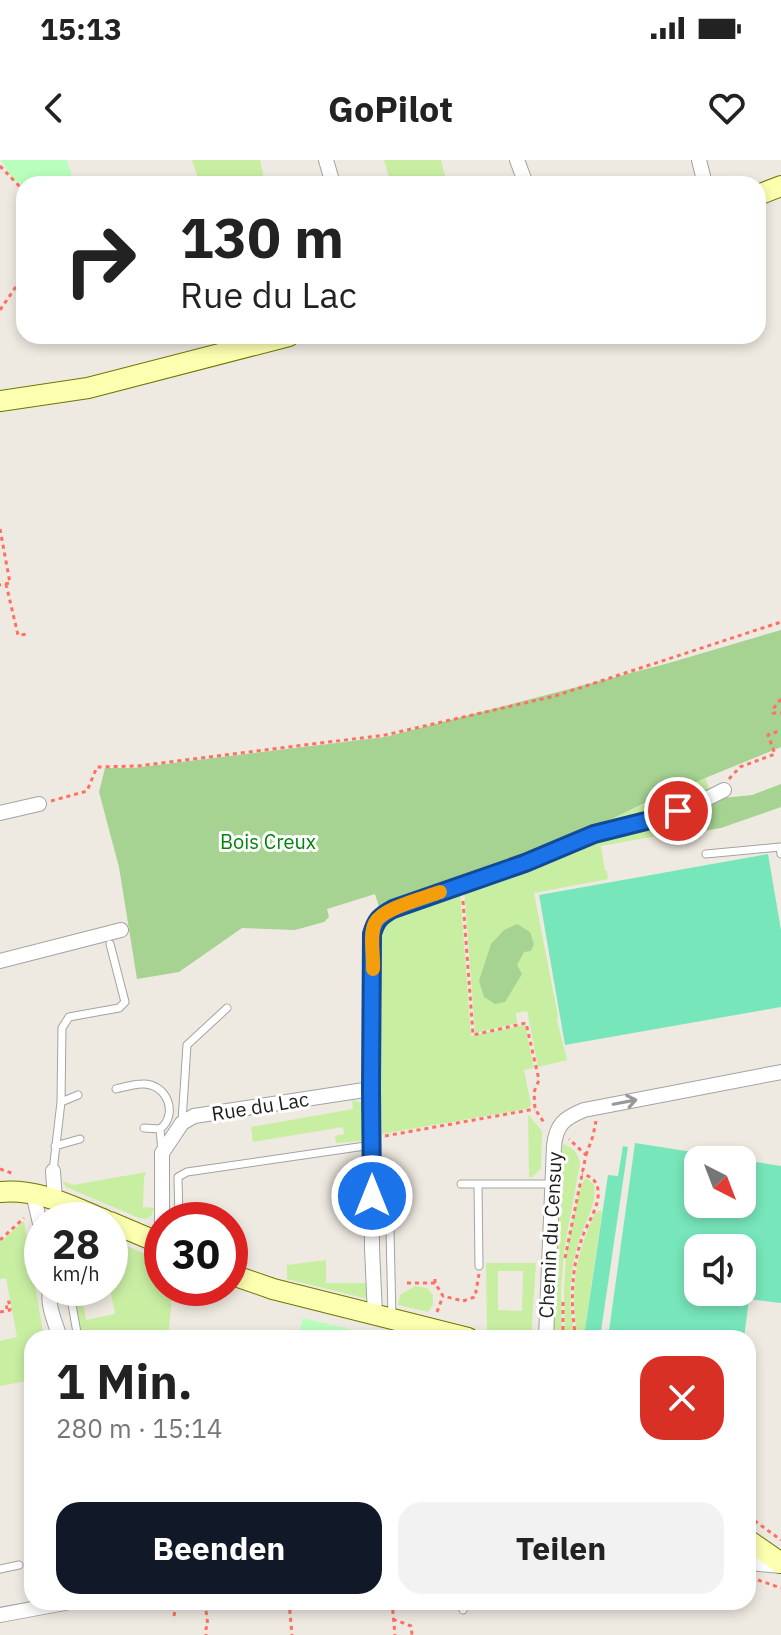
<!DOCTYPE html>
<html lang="de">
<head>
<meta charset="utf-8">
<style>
	:root { --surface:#fff; --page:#f2f2f2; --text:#222; --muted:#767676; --accent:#111827 }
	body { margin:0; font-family:"IBM Plex Sans",sans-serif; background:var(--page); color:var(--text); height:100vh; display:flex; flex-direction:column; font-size:30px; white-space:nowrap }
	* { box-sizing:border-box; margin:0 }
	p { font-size:26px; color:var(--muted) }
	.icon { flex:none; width:44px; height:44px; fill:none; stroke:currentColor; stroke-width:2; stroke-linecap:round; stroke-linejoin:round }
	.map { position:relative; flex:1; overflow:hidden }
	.sheet { position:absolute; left:24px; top:1170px; width:732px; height:280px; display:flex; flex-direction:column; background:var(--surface); border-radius:24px; box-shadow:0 4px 12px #0003 }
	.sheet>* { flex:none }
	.guide { position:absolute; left:16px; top:16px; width:750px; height:168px; border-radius:24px; box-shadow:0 4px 12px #0003; background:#fff; color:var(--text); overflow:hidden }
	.needle { width:52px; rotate:138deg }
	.fabs { position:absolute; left:684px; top:986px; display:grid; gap:16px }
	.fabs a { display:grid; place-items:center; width:72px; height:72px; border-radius:16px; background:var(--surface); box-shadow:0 4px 12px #0003; font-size:40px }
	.speed { position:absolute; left:24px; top:1042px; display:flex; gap:16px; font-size:40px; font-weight:700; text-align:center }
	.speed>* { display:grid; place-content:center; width:104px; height:104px; border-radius:50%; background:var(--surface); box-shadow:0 4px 12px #0003; line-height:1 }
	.speed small { font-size:20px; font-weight:400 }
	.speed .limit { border:12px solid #d22; background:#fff; color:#111 }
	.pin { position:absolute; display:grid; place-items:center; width:68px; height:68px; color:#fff; margin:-34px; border:4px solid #fff; border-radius:50%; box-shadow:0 2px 8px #0007 }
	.me { position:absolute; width:88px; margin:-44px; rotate:0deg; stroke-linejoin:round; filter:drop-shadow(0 0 6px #0008) }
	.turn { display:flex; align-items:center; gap:28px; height:168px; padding:0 32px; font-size:36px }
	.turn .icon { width:104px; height:104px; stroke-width:2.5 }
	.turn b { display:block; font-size:56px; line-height:68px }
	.round { display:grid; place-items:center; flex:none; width:84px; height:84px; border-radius:24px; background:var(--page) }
	.head { display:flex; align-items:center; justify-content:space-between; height:136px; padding:0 32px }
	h1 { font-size:48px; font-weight:700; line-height:60px }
	.button { display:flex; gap:16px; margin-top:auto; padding:16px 32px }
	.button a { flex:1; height:92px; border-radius:24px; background:var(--accent); color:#fff; font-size:32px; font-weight:700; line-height:92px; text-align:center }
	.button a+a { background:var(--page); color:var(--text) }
	.status { display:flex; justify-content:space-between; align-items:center; height:56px; padding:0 40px; background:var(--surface); direction:ltr }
	.status svg { height:22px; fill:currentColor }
	header { display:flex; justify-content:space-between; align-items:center; height:104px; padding:0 32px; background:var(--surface); font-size:36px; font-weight:700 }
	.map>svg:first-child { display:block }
</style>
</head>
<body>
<div class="status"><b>15:13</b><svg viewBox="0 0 49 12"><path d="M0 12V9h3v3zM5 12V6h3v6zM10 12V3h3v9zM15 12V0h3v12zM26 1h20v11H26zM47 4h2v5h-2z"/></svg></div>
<header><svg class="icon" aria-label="back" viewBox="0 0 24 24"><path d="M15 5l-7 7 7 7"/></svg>GoPilot<svg class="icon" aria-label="heart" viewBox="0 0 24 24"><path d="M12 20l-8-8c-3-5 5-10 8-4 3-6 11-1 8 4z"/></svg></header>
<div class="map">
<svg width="781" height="1475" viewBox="0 0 781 1475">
	<rect width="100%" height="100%" fill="#efeae1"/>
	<path fill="#c8eea2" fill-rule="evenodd" d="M192,0H260L265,24H200Z
		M384,0H441L447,24H391Z
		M705,617L709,629L705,635L665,651L592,670L604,662Z
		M685,653L690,670L601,686L605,711H607L608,719L534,733L558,856L557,860L567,900L538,907L527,851L516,853L517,863L475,873L464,728L581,689L595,677Z
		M460,729L471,876L525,865L534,908L524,910L531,945L528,948L515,951L382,974L377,839L378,770L383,759Z
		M352,940L364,943L367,946L369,980L336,983L335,976L344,974L343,967L253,982L251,967L353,949Z
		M528,954L542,971L541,1009L532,1017H529Z
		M563,984C574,988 578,992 580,1004L564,1091L561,1128L562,1178H553L561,994Z
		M146,1012L144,1018L143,1047L154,1048L152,1055L146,1059L139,1058L66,1027L62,1021L74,1025Z
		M586,1018L594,1024C598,1046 583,1064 578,1084C569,1114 568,1148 575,1178H565L564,1130L566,1094L579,1032L582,1023Z
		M600,1051L602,1052L585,1169L595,1171L594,1178H578C569,1133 575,1093 596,1052Z
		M24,1061L44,1178H32V1220L0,1226V1181L17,1177L6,1118L0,1119V1082Z
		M110,1078L162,1102V1128H173L168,1178H117L116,1175L103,1178H81L73,1128H80L86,1160L115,1154L110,1128Z
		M326,1100V1123H369L368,1139L287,1119V1105Z
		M486,1103H536L531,1178H499L487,1171ZM498,1111H523L522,1151L498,1150Z
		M415,1126L427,1128L433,1135V1144L428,1152L398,1145L400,1135Z"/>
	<path fill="#a6d292" d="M781,470V587L649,641L605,662L592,670L543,691L380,750L375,734L327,749L329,757L324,762L295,770L242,768L179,812L137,819L119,707L99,632L105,608H133L385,577L669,503Z
		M781,624V647L721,668L691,673L685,653L723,638L752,635Z
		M517,764L530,772L534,784L531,791L524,792L517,805L522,814L505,842L495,844L484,837L479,821L491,784L504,770Z"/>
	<path fill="#b9febd" d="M1,0H67L73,20L57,24H24V27L12,18Z
		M303,1158L387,1178H298Z"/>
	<path fill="#77e6ba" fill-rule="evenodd" d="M768,694L781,770V847L565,885L539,735Z
		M635,983L781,1006V1143L749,1139L744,1178H608ZM698,1000H742V1044H698ZM698,1088H742V1132H698Z
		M623,986L628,987L600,1178H594L595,1171L585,1170L608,1015L618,1016Z"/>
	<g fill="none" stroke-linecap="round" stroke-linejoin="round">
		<defs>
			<path id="lane" d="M706,694L780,687L781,694
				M116,929C124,927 134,924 142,924C167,923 179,954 160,969
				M61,942L78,935
				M182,961L187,885L227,848
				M144,968L160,969L162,991
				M55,986L80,979
				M53,1011L61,942L62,868L69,857L119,848L125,842L110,784
				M461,1024H478
				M179,1060L178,1017L187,1012L372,985
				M479,1106L478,1024H552
				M69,1128L78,1178
				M392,1157L389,1026L405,1025
				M0,1409L19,1405
				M462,1442L463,1450"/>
			<path id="street" d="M326,0L333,24
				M517,0L526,24
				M699,0L705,24
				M0,653L39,644
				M0,801L121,770
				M53,1011L55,1040
				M33,1033L42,1072
				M162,1084V993L182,963L194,956L371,929
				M50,1128C47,1147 55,1161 60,1178
				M375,1155L372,1088L371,929L374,792C372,769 371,760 393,749L525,703L594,674L662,657L694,645L724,630
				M546,1178L554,986C556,965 564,958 584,950L781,912
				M748,1403L781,1406
				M0,1455L70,1442"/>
			<path id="secondary" d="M758,35L781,26
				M0,241L88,228L289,176
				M0,1032C37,1028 71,1046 105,1060
				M110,1062L162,1084
				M230,1114L273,1129L468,1178
				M748,1380L781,1403"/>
		</defs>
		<use href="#lane" stroke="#a3a3a3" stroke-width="9"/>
		<use href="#street" stroke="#a3a3a3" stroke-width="16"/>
		<use href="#secondary" stroke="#6c7700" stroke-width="22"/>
		<path stroke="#ff7062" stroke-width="3" stroke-dasharray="4 4" stroke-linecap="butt" d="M0,6L24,31
			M0,150L24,115
			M0,369L10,423L0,425
			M6,424L18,475L29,474
			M781,539L773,549V553H781
			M729,619L740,607L775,594L768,575L781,570
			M51,641L87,631L97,607L137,606L385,575L555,536L781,462
			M463,741L473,875L526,863L539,920L534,932L535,949L545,964
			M385,976L535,949
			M586,995L593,976L596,961
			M0,1009L14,1014
			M0,1080L24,1058
			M565,1098L586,995L569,979
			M435,1119V1123L443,1136L463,1141L475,1137L479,1114
			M407,1123H435
			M563,1142V1178
			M0,1152L10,1150L9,1142L6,1143L7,1149
			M437,1152L443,1136
			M576,1178C570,1145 571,1110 582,1078C587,1063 600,1047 598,1030C597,1021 591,1016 582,1014
			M748,1356L781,1380
			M758,1420L781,1428
			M289,1442L292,1475
			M392,1442L395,1475
			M205,1443L208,1466L206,1468V1475
			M174,1456L176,1444
			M393,1459L411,1466L412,1475"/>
		<use href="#lane" stroke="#fff" stroke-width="7"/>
		<use href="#street" stroke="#fff" stroke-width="14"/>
		<use href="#secondary" stroke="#fcffaf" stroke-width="20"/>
	</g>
	<defs><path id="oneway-shaft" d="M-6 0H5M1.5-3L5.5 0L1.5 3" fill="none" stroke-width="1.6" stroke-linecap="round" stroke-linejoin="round" transform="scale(2)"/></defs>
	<use stroke="#999" href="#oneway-shaft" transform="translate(625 942) rotate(-11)"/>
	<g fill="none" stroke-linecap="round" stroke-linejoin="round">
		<defs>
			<path id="route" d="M372,1036L371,929L372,774C376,760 380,756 393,749L525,703L594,674L662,657L678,651"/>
		</defs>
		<use href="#route" stroke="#114b97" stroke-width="20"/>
		<use href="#route" stroke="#1a73e8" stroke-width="14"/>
		<path stroke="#f59e0b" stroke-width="14" d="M373,809C374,795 369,776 375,763C382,748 425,738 440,732"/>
	</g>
	<g text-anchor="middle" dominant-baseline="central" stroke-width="6" stroke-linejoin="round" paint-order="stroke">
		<g font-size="20" fill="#02830b" stroke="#fff">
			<text x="268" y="681">Bois Creux</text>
		</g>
		<g font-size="20" fill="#1c1c1c" stroke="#fff">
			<text transform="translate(260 946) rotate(-9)">Rue du Lac</text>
			<text transform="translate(550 1075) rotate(-87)">Chemin du Censuy</text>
		</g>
	</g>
</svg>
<div class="fabs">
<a><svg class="needle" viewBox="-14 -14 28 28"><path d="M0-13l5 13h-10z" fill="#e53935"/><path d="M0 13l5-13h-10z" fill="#767676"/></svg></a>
<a><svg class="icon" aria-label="sound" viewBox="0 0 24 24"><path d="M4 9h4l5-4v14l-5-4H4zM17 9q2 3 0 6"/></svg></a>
</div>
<div class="speed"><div>28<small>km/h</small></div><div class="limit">30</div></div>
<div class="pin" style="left:678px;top:651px;background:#d93025"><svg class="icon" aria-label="arrive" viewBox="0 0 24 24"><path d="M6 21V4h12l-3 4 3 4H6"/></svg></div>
<svg class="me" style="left:372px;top:1036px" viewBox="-20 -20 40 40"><circle r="17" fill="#1a73e8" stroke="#fff" stroke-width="3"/><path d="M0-11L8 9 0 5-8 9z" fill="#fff"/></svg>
<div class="guide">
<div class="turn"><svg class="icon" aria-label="right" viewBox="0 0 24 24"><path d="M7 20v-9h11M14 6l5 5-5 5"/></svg><div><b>130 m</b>Rue du Lac</div></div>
</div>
<section class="sheet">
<div class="head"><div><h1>1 Min.</h1><p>280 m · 15:14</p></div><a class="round" style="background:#d93025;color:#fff"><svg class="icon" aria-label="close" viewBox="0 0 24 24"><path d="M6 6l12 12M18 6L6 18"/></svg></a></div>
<div class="button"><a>Beenden</a><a>Teilen</a></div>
</section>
</div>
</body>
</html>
